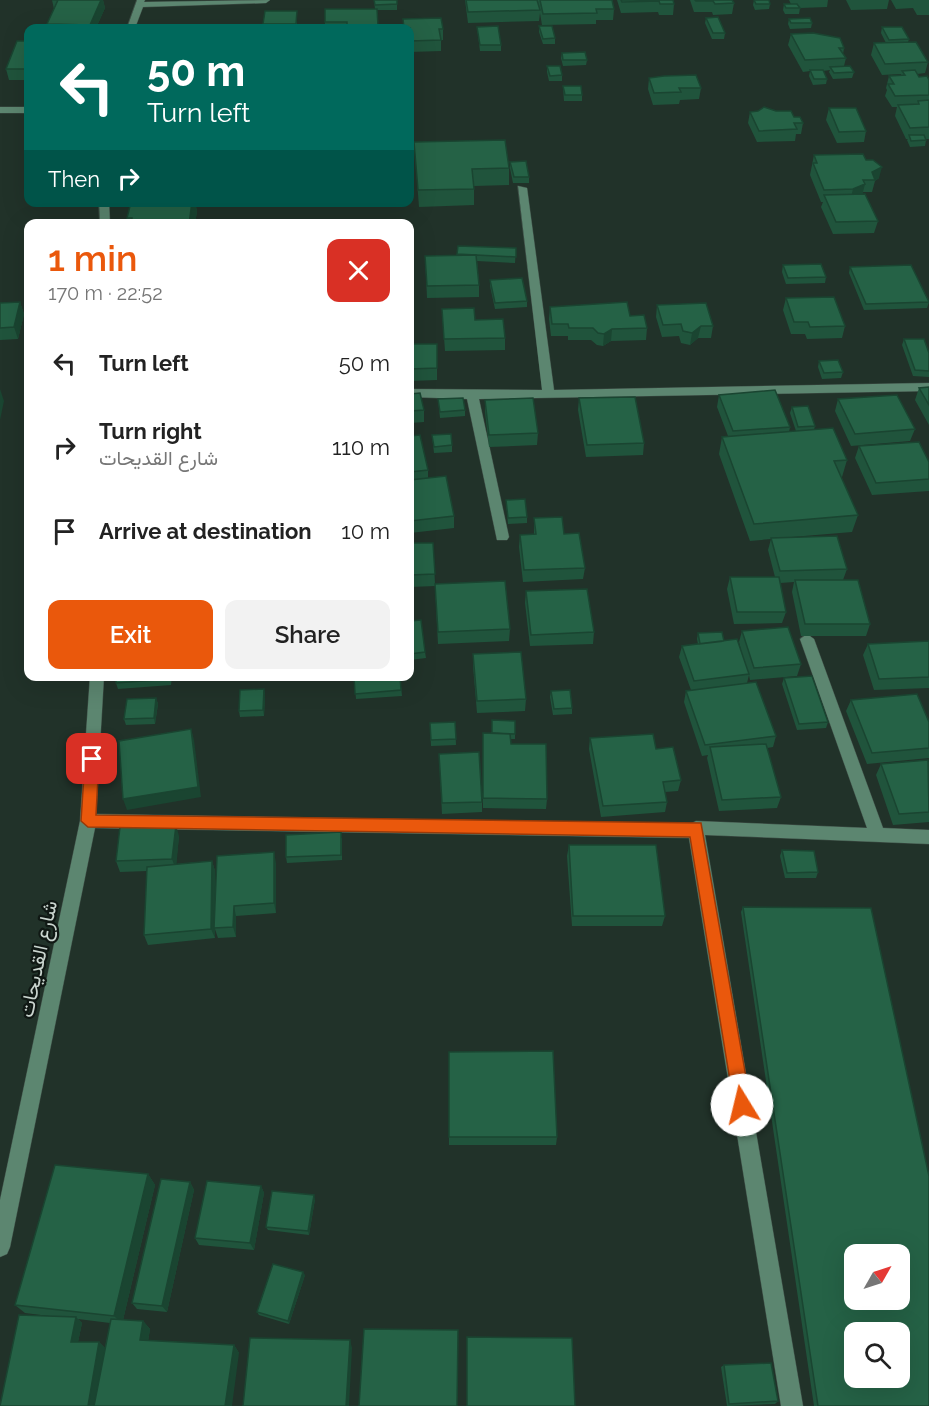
<!DOCTYPE html>
<html lang="en">
<head>
<meta charset="utf-8">
<style>
	:root { --surface:#fff; --page:#f2f2f2; --text:#222; --muted:#767676; --accent:#ea580c }
	body { margin:0; font-family:Raleway,Vazirmatn,sans-serif; background:var(--page); color:var(--text); height:100vh; display:flex; flex-direction:column; font-size:22px; white-space:nowrap }
	* { box-sizing:border-box; margin:0 }
	p { font-size:20px; color:var(--muted) }
	.icon { flex:none; width:33px; height:33px; fill:none; stroke:currentColor; stroke-width:2; stroke-linecap:round; stroke-linejoin:round }
	.map { position:relative; flex:1; overflow:hidden }
	.panel { position:absolute; left:24px; top:219px; width:390px; height:462px; display:flex; flex-direction:column; background:var(--surface); border-radius:12px; box-shadow:0 6px 24px #0002 }
	.panel>* { flex:none }
	.hud { position:absolute; left:24px; top:24px; width:390px; height:183px; border-radius:12px; box-shadow:0 6px 24px #0002; background:#00695c; color:#fff; overflow:hidden }
	.needle { width:39px; rotate:51deg }
	.controls { position:absolute; left:844px; top:1244px; display:grid; gap:12px }
	.controls a { display:grid; place-items:center; width:66px; height:66px; border-radius:12px; background:var(--surface); box-shadow:0 6px 24px #0002; font-size:30px }
	.pin { position:absolute; display:grid; place-items:center; width:51px; height:51px; color:#fff; margin:-26px; border-radius:12px; box-shadow:0 3px 9px #0006 }
	.me { position:absolute; width:66px; margin:-33px; rotate:351deg; stroke-linejoin:round; filter:drop-shadow(0 0 4px #0008) }
	.turn { display:flex; align-items:center; gap:21px; height:126px; padding:0 24px; font-size:27px }
	.turn .icon { width:78px; height:78px; stroke-width:2.5 }
	.turn b { display:block; font-size:42px; line-height:51px }
	.then { display:flex; align-items:center; height:57px; padding:0 24px; background:#0003; gap:12px; font-size:22px }
	.round { display:grid; place-items:center; flex:none; width:63px; height:63px; border-radius:12px; background:var(--page) }
	.headline { display:flex; align-items:center; justify-content:space-between; height:102px; padding:0 24px }
	h1 { font-size:36px; font-weight:600; line-height:45px; color:var(--accent) }
	.action { display:flex; gap:12px; margin-top:auto; padding:12px 24px }
	.action a { flex:1; height:69px; border-radius:12px; background:var(--accent); color:#fff; font-size:24px; font-weight:600; line-height:69px; text-align:center }
	.action a+a { background:var(--page); color:var(--text) }
	ul { padding:0; list-style:none }
	li { display:flex; align-items:center; gap:18px; height:84px; padding:0 24px }
	li div { flex:1 }
	li b { display:block; font-size:22px }
	li em { font-style:normal }
	.map>svg:first-child { display:block }
</style>
</head>
<body>
<div class="map">
<svg width="929" height="1406" viewBox="0 0 929 1406">
	<rect width="100%" height="100%" fill="#213229"/>
	<g fill="none" stroke-linecap="round" stroke-linejoin="round">
		<defs>
			<path id="minor" d="M137,0H145L144,2L270,0L266,3L143,7L135,28H127Z
				M0,107H28V113H0Z
				M518,186L527,188L554,390L929,383V391L479,399L509,537L507,540H497L467,399L410,397V389L542,390Z
				M99,202H109L110,224H100Z
				M807,634L814,639L883,828L929,830V844L705,835L803,1406H781L689,838L95,828L10,1247L7,1254L0,1257V1200L80,821L90,676H104L96,814L690,824L696,821L867,828L800,639Z"/>
		</defs>
		<use href="#minor" stroke="#3f4f47" stroke-width="1"/>
		<use href="#minor" fill="#5c8670" fill-rule="evenodd"/>
	</g>
	<path fill="#20543c" fill-rule="evenodd" d="M52,0H103L105,8L96,28H48L47,24L54,9Z
		M374,0H397V10H377L378,28H325V22L375,9Z
		M465,0H612L614,9L613,20H596V24L542,25L540,13L539,21L468,23Z
		M617,0H673L674,4L673,15H659L658,12L621,13Z
		M690,0H732L734,3L732,14L713,15L712,12H694Z
		M754,0L770,4L769,9L755,10L753,5Z
		M789,0H828L827,7L800,8L799,14H785L783,10L784,4H791Z
		M846,0H889L887,9L851,10Z
		M891,0H929V15H917L913,8L896,9Z
		M297,11V28H306H264L263,24Z
		M706,18L725,33L724,39H712L705,23Z
		M403,19L443,29V40H441V51L410,52V28H403Z
		M789,19L812,23L811,28L790,29L788,24Z
		M539,26L555,38V44H543L539,32Z
		M477,27L501,45V51H480Z
		M882,27L909,39L908,42L928,62L925,73L917,74L919,77L929,80V139H926V140L925,146L910,147L907,140L908,139H906L895,116L897,107H892L885,96L887,90L886,88L889,76H901V74L882,75L871,55L874,43H886L881,33Z
		M791,34L844,48L843,54L846,58L844,66L854,72L852,78L833,79L829,72L830,70L823,71L827,79L826,84L813,85L809,76L810,71L803,72L788,45Z
		M28,41V80H9L6,69Z
		M562,53L587,60L586,65L563,66L561,58Z
		M547,66L562,75V81H549L547,72Z
		M649,78L701,88L699,99L680,100L679,104L653,105L648,89Z
		M563,86L582,95V101H564Z
		M829,108L866,131L864,142L837,143L826,120Z
		M750,112L794,117L803,123L801,134H796L795,141L757,142L748,123Z
		M414,142L509,168V185L474,186V205L419,207Z
		M814,155L866,160L879,178L875,181L872,192H863L862,194L878,221L874,233L833,234L821,207L823,202H821L810,175Z
		M510,162L529,177V183H513L510,168Z
		M129,202H195L197,211L195,224H128L127,218L130,206Z
		M516,248L515,263L477,261L479,285V297L427,298L425,256H457V254Z
		M783,265L826,277L825,283L786,284L782,272Z
		M850,267L929,302L927,308L864,310L849,273Z
		M490,280L527,301V307L495,309L490,286Z
		M786,298L845,326L842,338L807,339L805,334H791L783,310Z
		M20,302L24,314L18,339L0,340V303Z
		M657,305L713,326L711,338H698L690,345L681,343L679,336L662,337L656,317Z
		M550,307L630,316L647,328L646,340L611,341L603,346L597,345L591,340H568V336H551L549,319Z
		M442,309L475,320L505,338V350L445,351Z
		M904,339L929,353V377L913,376L902,345Z
		M410,344H437V380L410,381Z
		M819,361L843,372L841,378L822,379L818,367Z
		M929,387V425L915,400L919,388Z
		M410,394L424,410V422L410,423L412,436L428,470V478L454,516V528L410,533Z
		M719,395L790,427L789,432L796,431L790,413L792,407L815,426L814,430L847,460L842,477H841L858,515L852,532L792,537L847,569L843,580L870,624L866,636H801L792,592L794,582L780,583L786,612L782,623L734,624L727,589L730,577H775L768,550L771,539L750,541L719,454L722,437L728,436L717,407Z
		M579,398L644,443L643,455L586,457L578,410Z
		M438,399L465,410V416L440,418Z
		M838,399L915,429L910,441L851,446L835,411Z
		M485,400L538,433L537,445L489,447L485,412Z
		M432,435L452,445V452L434,453Z
		M859,446L929,462V491L872,495L855,458Z
		M506,500L527,517V523L508,524Z
		M534,518L564,534L585,568L583,579L523,582L519,547L520,535L534,534Z
		M410,543H433L435,584L510,629L509,641L438,644L435,586L410,587Z
		M526,591L594,632L593,644L530,646L525,603Z
		M410,621L425,652L426,658L410,660Z
		M742,631L801,664L797,676L750,680L749,675L747,683L776,736L773,747L767,748L781,797L777,808L719,811L707,758L708,755L702,756L684,702L686,691L691,690L679,657L682,646L698,644L697,639L698,633L724,641L743,658L739,642Z
		M929,641V688L874,690L863,655L868,644Z
		M473,654L526,699L525,711L477,713L473,666Z
		M116,676H172L171,685L118,689L116,683Z
		M354,676H400L402,696L356,699Z
		M784,678L828,722L826,728L797,730L782,684Z
		M264,689L265,695L264,716L240,717L239,711Z
		M551,691L572,708V714L553,715L550,697Z
		M156,698L158,704L155,724L126,725L124,719Z
		M851,700L929,722V758L867,764L846,711Z
		M515,721V739H510L511,744L547,799L546,809L483,808V733H492Z
		M455,722L456,745L431,746L430,723Z
		M590,738L656,749L681,780L678,791L665,792L667,802L665,812L601,817L589,749Z
		M439,754L482,802V812L442,814Z
		M929,762V822L893,825L876,775L881,764Z
		M179,836L176,864L212,861L215,871V909L276,863V913L236,916V937L218,938L215,929V938L148,945L144,935L147,871L120,872L116,861Z
		M342,838V860L287,863L286,857Z
		M569,845L665,916L662,926H572L567,856Z
		M782,850L818,872L816,878H785L780,856Z
		M743,907L929,1406H814L741,912Z
		M449,1137H557L556,1145H449Z
		M148,1174L155,1185L123,1320L143,1321L150,1329L148,1341L234,1345L239,1353L0,1406L49,1316L25,1313L15,1305ZM78,1319L110,1323L105,1348L99,1342H78L82,1323Z
		M190,1182L194,1190L167,1312L137,1309L132,1303Z
		M261,1186L264,1193L254,1250L199,1245L195,1238Z
		M315,1199L309,1235L268,1230L266,1227Z
		M305,1275L289,1324L259,1315L257,1312Z
		M724,1365L778,1401L775,1404L727,1406L721,1367Z"/>
	<path fill="#1a4531" d="M101,0H103L105,8L96,28H91L90,25Z
		M882,167L879,178L875,181L872,172Z
		M865,184L862,196L850,201L853,189Z
		M190,202H195L197,211L195,224H189Z
		M20,302L24,314L18,339L14,327Z
		M701,326L698,338L690,345L692,333Z
		M612,329L611,341L603,346L604,334Z
		M0,389L4,401L0,420Z
		M264,689L265,695L264,716L263,710Z
		M156,698L158,704L155,724L154,718Z
		M191,729L194,740L201,797L127,810L123,799Z
		M176,825L179,836L176,870L172,859Z
		M274,852L276,863V913L274,903Z
		M212,861L215,871V938L211,929Z
		M234,906L236,916V937L233,927Z
		M148,1174L155,1185L122,1324L114,1316Z
		M190,1182L194,1190L167,1312L162,1306Z
		M261,1186L264,1193L254,1250L250,1243Z
		M314,1195L315,1199L309,1235L308,1231Z
		M303,1272L305,1275L289,1324L288,1321Z
		M76,1317L82,1323L77,1347L71,1342Z
		M143,1321L150,1329L147,1348L140,1340Z
		M350,1340L352,1348L349,1406H346Z
		M99,1342L105,1348L95,1406H88Z
		M234,1345L239,1353L232,1406H225Z"/>
	<path fill="#256246" stroke="#1a4531" stroke-width="1.5" fill-rule="evenodd" d="M52,0H101L90,25L47,24L58,0Z
		M374,0H397V4L375,5Z
		M466,0H537L540,10L468,12Z
		M540,0H612L614,9H596L597,13L543,14Z
		M621,0H673L674,4H660L659,1L622,2Z
		M695,0H732L734,3L715,4L713,1H696Z
		M754,0H769L770,4H756Z
		M784,4H797L800,8H786Z
		M325,9H377L378,26H347V22H325Z
		M265,11H297L296,24H263Z
		M718,17L725,33H713L706,18Z
		M441,18L443,29H439L441,40L410,41V28H404L403,19Z
		M810,18L812,23H791L789,19Z
		M498,26L501,45H480L477,27Z
		M539,26H552L555,38L543,39Z
		M882,27H902L909,39L889,40Z
		M813,33L840,38L844,48H839L846,58L805,60L791,34Z
		M17,41H28V69H6Z
		M916,42L928,62L885,64L874,43Z
		M585,52L587,60H563L562,53Z
		M547,66H560L562,75L550,76Z
		M850,66L854,72L834,73L830,67Z
		M810,70H823L827,79H814Z
		M915,70L919,77L927,76L929,80V95L895,96L888,84H894L889,76L905,75L902,71Z
		M696,75L701,88H679L681,92L654,93L649,78L664,76Z
		M563,86H581L582,95H565Z
		M929,100V127L910,128L898,105L919,104L918,101Z
		M764,107L776,111H791L794,117H800L803,123H794L797,129L759,131L750,112L758,111Z
		M829,108H856L866,131L839,132Z
		M909,135H924L926,140L911,141Z
		M505,140L509,168L472,169L474,189L418,190L414,142Z
		M863,154L866,160H873L882,167L872,172L875,180H863L865,184L853,189L824,190L813,163H817L814,155Z
		M526,161L529,177H514L510,162Z
		M865,194L878,221L836,222L824,195Z
		M131,202H192L189,224H131L132,218H127Z
		M458,246L516,248V257L457,254Z
		M476,255L479,285L427,286L425,256Z
		M821,264L826,277L788,278L783,265Z
		M911,265L929,302L866,304L850,267Z
		M522,278L527,301L495,303L490,280Z
		M834,297L845,326L810,327L808,322H794L786,298Z
		M20,302L14,327L0,328V303Z
		M627,302L630,316L644,315L647,328L612,329L604,334L598,333L593,328H569L568,324H552L550,307Z
		M706,303L713,326H701L692,333L683,331L681,324L663,325L657,305Z
		M474,308L475,320L503,319L505,338L444,339L442,309Z
		M904,339H924L929,353V371L915,370Z
		M410,344H437V368L410,369Z
		M838,360L843,372L824,373L819,361Z
		M929,387V405L919,388Z
		M775,390L790,427L733,431L719,395Z
		M420,393L424,410L410,411V394Z
		M897,395L915,429L855,434L838,399Z
		M635,397L644,443L587,445L579,398Z
		M463,398L465,410L440,412L438,399Z
		M533,398L538,433L489,435L485,400Z
		M808,406L815,426L798,427L792,407Z
		M833,428L847,460L834,461L858,515L754,524L722,437Z
		M451,434L452,445L434,447L432,435Z
		M420,435L428,470L410,472V436Z
		M919,442L929,462V479L876,483L859,446Z
		M446,476L454,516L410,521V480Z
		M525,499L527,517L508,518L506,500Z
		M562,517L564,534L579,533L585,568L524,570L520,535L536,534L534,518Z
		M837,536L847,569L780,571L771,538Z
		M410,543H433L435,574L410,575Z
		M730,577H779L786,612H737Z
		M795,580H858L870,624H805Z
		M505,581L510,629L438,632L435,584Z
		M587,589L594,632L531,635L526,591Z
		M421,620L425,652L410,654V621Z
		M788,627L801,664L754,668L742,631Z
		M722,632L724,641L700,644L698,633Z
		M737,639L749,674L694,681L682,646Z
		M929,641V677L879,679L868,644Z
		M521,652L526,699L477,701L473,654Z
		M116,676H170V679L116,683Z
		M354,676H400L401,690L355,694Z
		M812,676L828,722L799,724L784,678Z
		M756,682L776,736L705,745L686,691Z
		M264,689L263,710L239,711L240,690Z
		M570,690L572,708L554,709L551,691Z
		M917,694L929,722V748L872,753L851,700Z
		M156,698L154,718L124,719L127,699Z
		M492,720L515,721V734L492,733Z
		M455,722L456,739L431,740L430,723Z
		M191,729L198,787L123,799L119,741Z
		M483,733L510,734L511,744H546L547,799L483,798Z
		M653,734L656,749L673,747L681,780L663,782L667,802L603,806L590,738Z
		M766,744L781,797L722,800L710,747Z
		M479,752L482,802L442,803L439,754Z
		M928,760L929,812L899,814L881,764Z
		M176,825L172,859L116,861L120,827Z
		M341,832V855L286,857V835Z
		M569,845H656L665,916H573Z
		M782,850L814,851L818,872L787,873Z
		M274,852V903L234,906L233,927L214,928L217,856Z
		M212,861L211,929L144,935L147,867Z
		M743,907L871,908L929,1176V1406H818ZM855,1254H900V1299H855ZM855,1332H900V1377H855Z
		M553,1051L557,1137H449V1052Z
		M55,1165L148,1174L114,1316L15,1305Z
		M161,1179L190,1182L162,1306L132,1303Z
		M207,1181L261,1186L250,1243L195,1238Z
		M272,1191L314,1195L308,1231L266,1227Z
		M273,1264L303,1272L288,1321L257,1312Z
		M19,1315L76,1317L71,1342H99L88,1406H0Z
		M111,1319L143,1321L140,1340L234,1345L225,1406H94Z
		M364,1329L458,1330L457,1406H359Z
		M467,1337L572,1338L575,1406H467Z
		M250,1338L350,1340L346,1406H243Z
		M771,1363L778,1401L729,1404L724,1365Z"/>
	<path fill="#ea580c" stroke="#983908" stroke-width="1.5" d="M92,753L99,759L96,815L701,823L751,1105L749,1111L742,1114L736,1111L734,1105L690,837L88,827L81,821L85,759Z"/>
	<g text-anchor="middle" dominant-baseline="central" stroke-width="4.5" stroke-linejoin="round" paint-order="stroke">
		<g font-size="20" fill="#cad5cf" stroke="#101814">
			<text transform="translate(38 959) rotate(-78)">شارع القديحات</text>
		</g>
	</g>
</svg>
<div class="controls">
<a><svg class="needle" viewBox="-14 -14 28 28"><path d="M0-13l5 13h-10z" fill="#e53935"/><path d="M0 13l5-13h-10z" fill="#767676"/></svg></a>
<a><svg class="icon" aria-label="search" viewBox="0 0 24 24"><circle cx="10" cy="10" r="6"/><path d="M15 15l6 6"/></svg></a>
</div>
<div class="pin" style="left:92px;top:759px;background:#d93025"><svg class="icon" aria-label="arrive" viewBox="0 0 24 24"><path d="M6 21V4h12l-3 4 3 4H6"/></svg></div>
<svg class="me" style="left:742px;top:1105px" viewBox="-20 -20 40 40"><circle r="19" fill="#fff"/><path d="M0-13L10 11 0 6-10 11z" fill="#ea580c"/></svg>
<div class="hud">
<div class="turn"><svg class="icon" aria-label="left" viewBox="0 0 24 24"><path d="M17 20v-9H6M10 6l-5 5 5 5"/></svg><div><b>50 m</b>Turn left</div></div>
<div class="then">Then<svg class="icon" aria-label="right" viewBox="0 0 24 24"><path d="M7 20v-9h11M14 6l5 5-5 5"/></svg></div>
</div>
<section class="panel">
<div class="headline"><div><h1>1 min</h1><p>170 m · 22:52</p></div><a class="round" style="background:#d93025;color:#fff"><svg class="icon" aria-label="close" viewBox="0 0 24 24"><path d="M6 6l12 12M18 6L6 18"/></svg></a></div>
<ul>
<li><svg class="icon" aria-label="left" viewBox="0 0 24 24"><path d="M17 20v-9H6M10 6l-5 5 5 5"/></svg><div><b>Turn left</b></div><em>50 m</em></li>
<li><svg class="icon" aria-label="right" viewBox="0 0 24 24"><path d="M7 20v-9h11M14 6l5 5-5 5"/></svg><div><b>Turn right</b><p>شارع القديحات</p></div><em>110 m</em></li>
<li><svg class="icon" aria-label="arrive" viewBox="0 0 24 24"><path d="M6 21V4h12l-3 4 3 4H6"/></svg><div><b>Arrive at destination</b></div><em>10 m</em></li>
</ul>
<div class="action"><a>Exit</a><a>Share</a></div>
</section>
</div>
</body>
</html>
